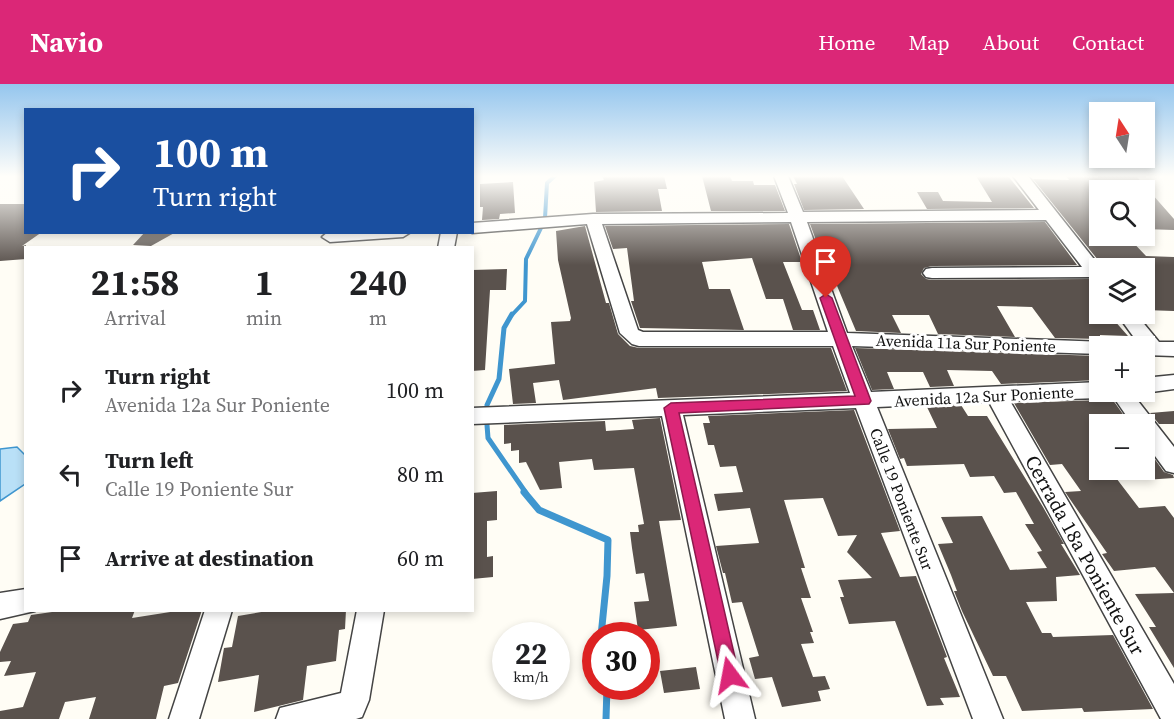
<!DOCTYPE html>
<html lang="en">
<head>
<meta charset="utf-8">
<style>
	:root { --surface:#fff; --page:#f6f6f6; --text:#202124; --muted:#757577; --accent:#db2777 }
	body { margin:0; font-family:"Source Serif 4",serif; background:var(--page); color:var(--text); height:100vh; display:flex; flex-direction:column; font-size:22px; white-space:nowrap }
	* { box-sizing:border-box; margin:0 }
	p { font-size:20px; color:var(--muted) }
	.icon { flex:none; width:33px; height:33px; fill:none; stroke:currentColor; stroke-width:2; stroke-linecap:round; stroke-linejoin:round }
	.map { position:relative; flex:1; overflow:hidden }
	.drawer { position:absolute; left:24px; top:162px; width:450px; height:366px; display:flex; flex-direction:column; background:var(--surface); border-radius:0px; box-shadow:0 3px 9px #0003 }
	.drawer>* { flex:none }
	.top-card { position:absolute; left:24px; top:24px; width:450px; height:126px; border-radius:0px; box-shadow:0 3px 9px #0003; background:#1a4fa0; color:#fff; overflow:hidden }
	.needle { width:39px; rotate:348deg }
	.tools { position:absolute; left:1089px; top:18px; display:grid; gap:12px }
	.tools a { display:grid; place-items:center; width:66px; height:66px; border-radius:0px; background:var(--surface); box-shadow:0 3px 9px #0003; font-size:30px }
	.speed { position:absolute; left:492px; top:538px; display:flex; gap:12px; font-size:30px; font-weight:700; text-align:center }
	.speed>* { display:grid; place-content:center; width:78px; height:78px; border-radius:50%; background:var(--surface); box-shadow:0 3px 9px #0003; line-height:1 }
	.speed small { font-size:15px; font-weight:400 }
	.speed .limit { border:9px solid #d22; background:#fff; color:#111 }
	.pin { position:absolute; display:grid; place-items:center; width:51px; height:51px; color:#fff; margin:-62px -26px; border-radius:50% 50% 50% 0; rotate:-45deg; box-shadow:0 0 6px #0007 }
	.pin .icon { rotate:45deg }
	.me { position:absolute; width:66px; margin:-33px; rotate:347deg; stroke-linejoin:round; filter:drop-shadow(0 0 4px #0008) }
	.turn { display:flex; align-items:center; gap:21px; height:126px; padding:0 30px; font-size:27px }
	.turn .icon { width:78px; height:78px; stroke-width:2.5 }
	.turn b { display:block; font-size:42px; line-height:51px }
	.eta { display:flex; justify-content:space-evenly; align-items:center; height:102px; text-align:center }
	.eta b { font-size:36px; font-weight:700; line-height:42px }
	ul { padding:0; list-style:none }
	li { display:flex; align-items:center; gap:18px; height:84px; padding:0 30px }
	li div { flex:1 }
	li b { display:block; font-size:22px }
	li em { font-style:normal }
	header { display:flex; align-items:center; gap:36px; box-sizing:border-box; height:84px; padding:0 30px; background:var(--accent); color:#fff }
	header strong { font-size:28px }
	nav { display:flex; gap:33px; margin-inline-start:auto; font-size:21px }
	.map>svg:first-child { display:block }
</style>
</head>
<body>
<header>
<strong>Navio</strong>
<nav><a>Home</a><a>Map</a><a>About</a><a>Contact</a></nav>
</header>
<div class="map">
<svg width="1174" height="635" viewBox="0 0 1174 635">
	<rect width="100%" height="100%" fill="#fffdf5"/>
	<path fill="#b9e0f7" stroke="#3f96cf" stroke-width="1.5" d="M17,363L25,371V400L0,417V365Z"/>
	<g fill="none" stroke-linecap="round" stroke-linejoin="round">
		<path stroke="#3f96cf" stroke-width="4" d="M545,134L547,99L555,92
			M511,232L525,217L526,175L542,142"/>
		<path stroke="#3f96cf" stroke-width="5" d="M487,321L499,295L504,244L512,230
			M487,341L488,354L526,409"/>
		<path stroke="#3f96cf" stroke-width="7" d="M524,408L539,426L608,456L607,492L601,552
			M606,635L607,603"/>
	</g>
	<path fill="#5a524d" d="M602,92H664L667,105H658L662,127L596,128L594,98L604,96Z
		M702,92H730L732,97H753L754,101H775L785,127H711Z
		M793,92H842L864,125L804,126L794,100H797Z
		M976,92H1008L1034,124L927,125L917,108H938L943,117L992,118Z
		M1066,92L1137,93L1174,135V146L1144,145V106H1100V152H1127L1146,172L1174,173V227L1144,226V177L1098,176L1033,95L1069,96Z
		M513,98L515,129L500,130L499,135L482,136L483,123H480V100Z
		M0,120H26V148H42L22,162L26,161V175L0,177Z
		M1045,138L1077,181L932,182L924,184L921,190L926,195L932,196L1089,195L1100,204V236L1113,235L1128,252L1100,251V255L1055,254L1032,223L997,222L1015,253L938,250L929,231H892L901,249L856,247L827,178H824L810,140Z
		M789,140L802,178H783L802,226H813L820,246H793L783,215H766L752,174L702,178L709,205H730L744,246L640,244L631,217H634L627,164L613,165L605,142Z
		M585,142L606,219H609L618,250L630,262L639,264H831L847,307L658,314L656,304L563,316L559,296L533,299L536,319L513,320L509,285L555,280L551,238L570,237L571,234L558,176L556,147Z
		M145,148H176L151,162L133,161Z
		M507,185L506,206H490L485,286L472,287V186Z
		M855,264L1100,272V296L1001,300L992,287L947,286L954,302L930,303L923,288H887L894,305L872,306Z
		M1110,312L1130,340H1100V386H1110L1139,424L1165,422L1174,434V584L1149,543H1156L1135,510L1174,509L1155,483L1114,487L1102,470L1107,469L1065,408L1081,407L1062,380L1050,381L1014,319L1100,316Z
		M961,321L968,332H987L1043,423L1064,460H1061L1080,491L1056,493L1057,517L1026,518L1042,549H1051L1053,553L1113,551L1153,625L1084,628L1082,624L1022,627L1006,592H993L962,527L954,507H957L951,491L938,460L953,459L941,433L982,432L1010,486L1047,484L1037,468L1042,467L1025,440H1034L1016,408L1004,409L994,392L970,393L964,380L907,382L904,374L900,375L888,345L937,344L927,323Z
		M854,326L900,447L881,449L900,493L916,492L947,573L944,574L960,613L940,614L944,621L927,622L895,537L849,540L840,513H844L838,496L872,494L847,468L857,451L838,452L823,414L784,416L805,484H801L811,514H801L813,548H810L814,559L801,560L813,593L825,592L830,605L818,607L821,617L782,623L772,593L755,595L749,574L759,572L742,518L732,519L725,489H723L716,462L759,459L750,424L718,427L714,410L743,408L736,382L720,383L714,361H708L703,339H710L708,332Z
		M1174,327V340H1159L1150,329Z
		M660,334L681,436L659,437L677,542L638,546L634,518L649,517L644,489L636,490L632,464L630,448H639L638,441L644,440L634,384L594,386L592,375L559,378L562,404L540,406L526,378L519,379V366L511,367V359L504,360V341L605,337L606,347L634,345L632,336Z
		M1154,374L1164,388L1173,391L1174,394L1144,396V375Z
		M497,407V436L487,437V473L493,472V493L472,495V409Z
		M66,526H135L132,534L183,526H202L178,599L164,602L156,635H89L96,613L65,618L59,635H0V627L23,623L36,588L4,592L11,577L0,578V568L13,540L28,538L31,531Z
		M273,526H346L345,545L339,546L336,577L307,582L303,616L254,628L259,591L218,598L224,564L232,563L238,532Z
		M696,583L700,605L664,609L660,587Z"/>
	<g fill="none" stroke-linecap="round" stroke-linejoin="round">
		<defs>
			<path id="street" d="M774,92H788L803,128L1039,126L1013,92H1028L1101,184L1100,200L1094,199L1090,193L932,194L926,193L923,189L926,185L932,184L1082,183L1046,136L807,138L847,249L1107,258L1109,262H1100V270L852,262L871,308L1100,298V308H1109L1107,311L1100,314L1010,317L1174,600V635H1161L989,318L877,323L1003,635H973L856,324L683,331L755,635H725L662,332L472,340V324L850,309L833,262H639L632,260L620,249L587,140L472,149L471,148L472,139L593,130L788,129ZM791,138L828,248H643L638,246L602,140Z
				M328,148H411L403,153L330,158L322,153Z
				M441,148H457L454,164H438Z
				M1117,230H1136L1159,258H1174V272L1144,271V262H1135L1138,259Z
				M1174,291V305L1144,309L1137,308H1144V294Z
				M1110,308H1131L1174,363V389L1166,387L1144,357V340H1132Z
				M26,505V526L35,527L0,535V509Z
				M205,526H232L199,635H169Z
				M357,526H384L369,616L362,633L356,635H276L280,624L341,609Z"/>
		</defs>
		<use href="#street" stroke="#444" stroke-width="3"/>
		<use href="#street" fill="#fff" fill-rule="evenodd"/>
	</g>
	<linearGradient id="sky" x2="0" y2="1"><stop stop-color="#95c6ee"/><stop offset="0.51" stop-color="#fffefa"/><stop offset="1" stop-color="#fffefa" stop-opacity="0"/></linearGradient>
	<rect width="1174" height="181" fill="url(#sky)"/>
	<path fill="#db2777" stroke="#8e194d" stroke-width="1.5" d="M826,210L832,214L871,317L869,320L679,329L739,591L737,597L730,600L723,597L721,591L664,324L671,319L855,312L820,214Z"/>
	<g text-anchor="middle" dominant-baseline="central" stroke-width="6" stroke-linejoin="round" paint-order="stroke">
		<g font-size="16" fill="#111" stroke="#fff">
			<text transform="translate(966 259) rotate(2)">Avenida 11a Sur Poniente</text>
			<text transform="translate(984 312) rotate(-3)">Avenida 12a Sur Poniente</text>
			<text transform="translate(902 415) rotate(69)">Calle 19 Poniente Sur</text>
		</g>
		<g font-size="20" fill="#111" stroke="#fff">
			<text transform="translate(1085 471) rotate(61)">Cerrada 18a Poniente Sur</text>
		</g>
	</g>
</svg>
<div class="tools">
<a><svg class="needle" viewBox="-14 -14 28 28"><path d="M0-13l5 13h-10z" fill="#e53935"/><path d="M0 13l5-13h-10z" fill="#757577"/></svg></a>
<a><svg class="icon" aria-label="search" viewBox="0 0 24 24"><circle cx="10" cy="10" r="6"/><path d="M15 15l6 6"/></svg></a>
<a><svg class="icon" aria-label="layers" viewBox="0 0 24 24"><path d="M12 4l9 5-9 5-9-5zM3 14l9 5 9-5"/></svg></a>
<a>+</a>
<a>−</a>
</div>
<div class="speed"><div>22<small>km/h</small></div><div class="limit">30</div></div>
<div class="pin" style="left:826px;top:214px;background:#d93025"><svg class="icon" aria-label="arrive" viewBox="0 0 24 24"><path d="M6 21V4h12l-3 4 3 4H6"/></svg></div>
<svg class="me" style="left:730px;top:591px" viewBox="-20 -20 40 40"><path d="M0-17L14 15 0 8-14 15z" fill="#db2777" stroke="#fff" stroke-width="4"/></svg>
<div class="top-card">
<div class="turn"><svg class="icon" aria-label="right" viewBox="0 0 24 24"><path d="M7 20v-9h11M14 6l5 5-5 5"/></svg><div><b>100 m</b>Turn right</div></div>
</div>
<section class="drawer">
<div class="eta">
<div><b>21:58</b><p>Arrival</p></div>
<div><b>1</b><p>min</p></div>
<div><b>240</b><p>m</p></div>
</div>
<ul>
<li><svg class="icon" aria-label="right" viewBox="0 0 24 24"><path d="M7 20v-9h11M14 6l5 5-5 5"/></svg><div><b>Turn right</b><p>Avenida 12a Sur Poniente</p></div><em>100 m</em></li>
<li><svg class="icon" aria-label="left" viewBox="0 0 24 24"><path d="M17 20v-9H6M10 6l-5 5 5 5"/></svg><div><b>Turn left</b><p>Calle 19 Poniente Sur</p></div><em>80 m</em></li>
<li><svg class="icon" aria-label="arrive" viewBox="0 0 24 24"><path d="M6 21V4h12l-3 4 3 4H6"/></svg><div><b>Arrive at destination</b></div><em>60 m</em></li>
</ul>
</section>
</div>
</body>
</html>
